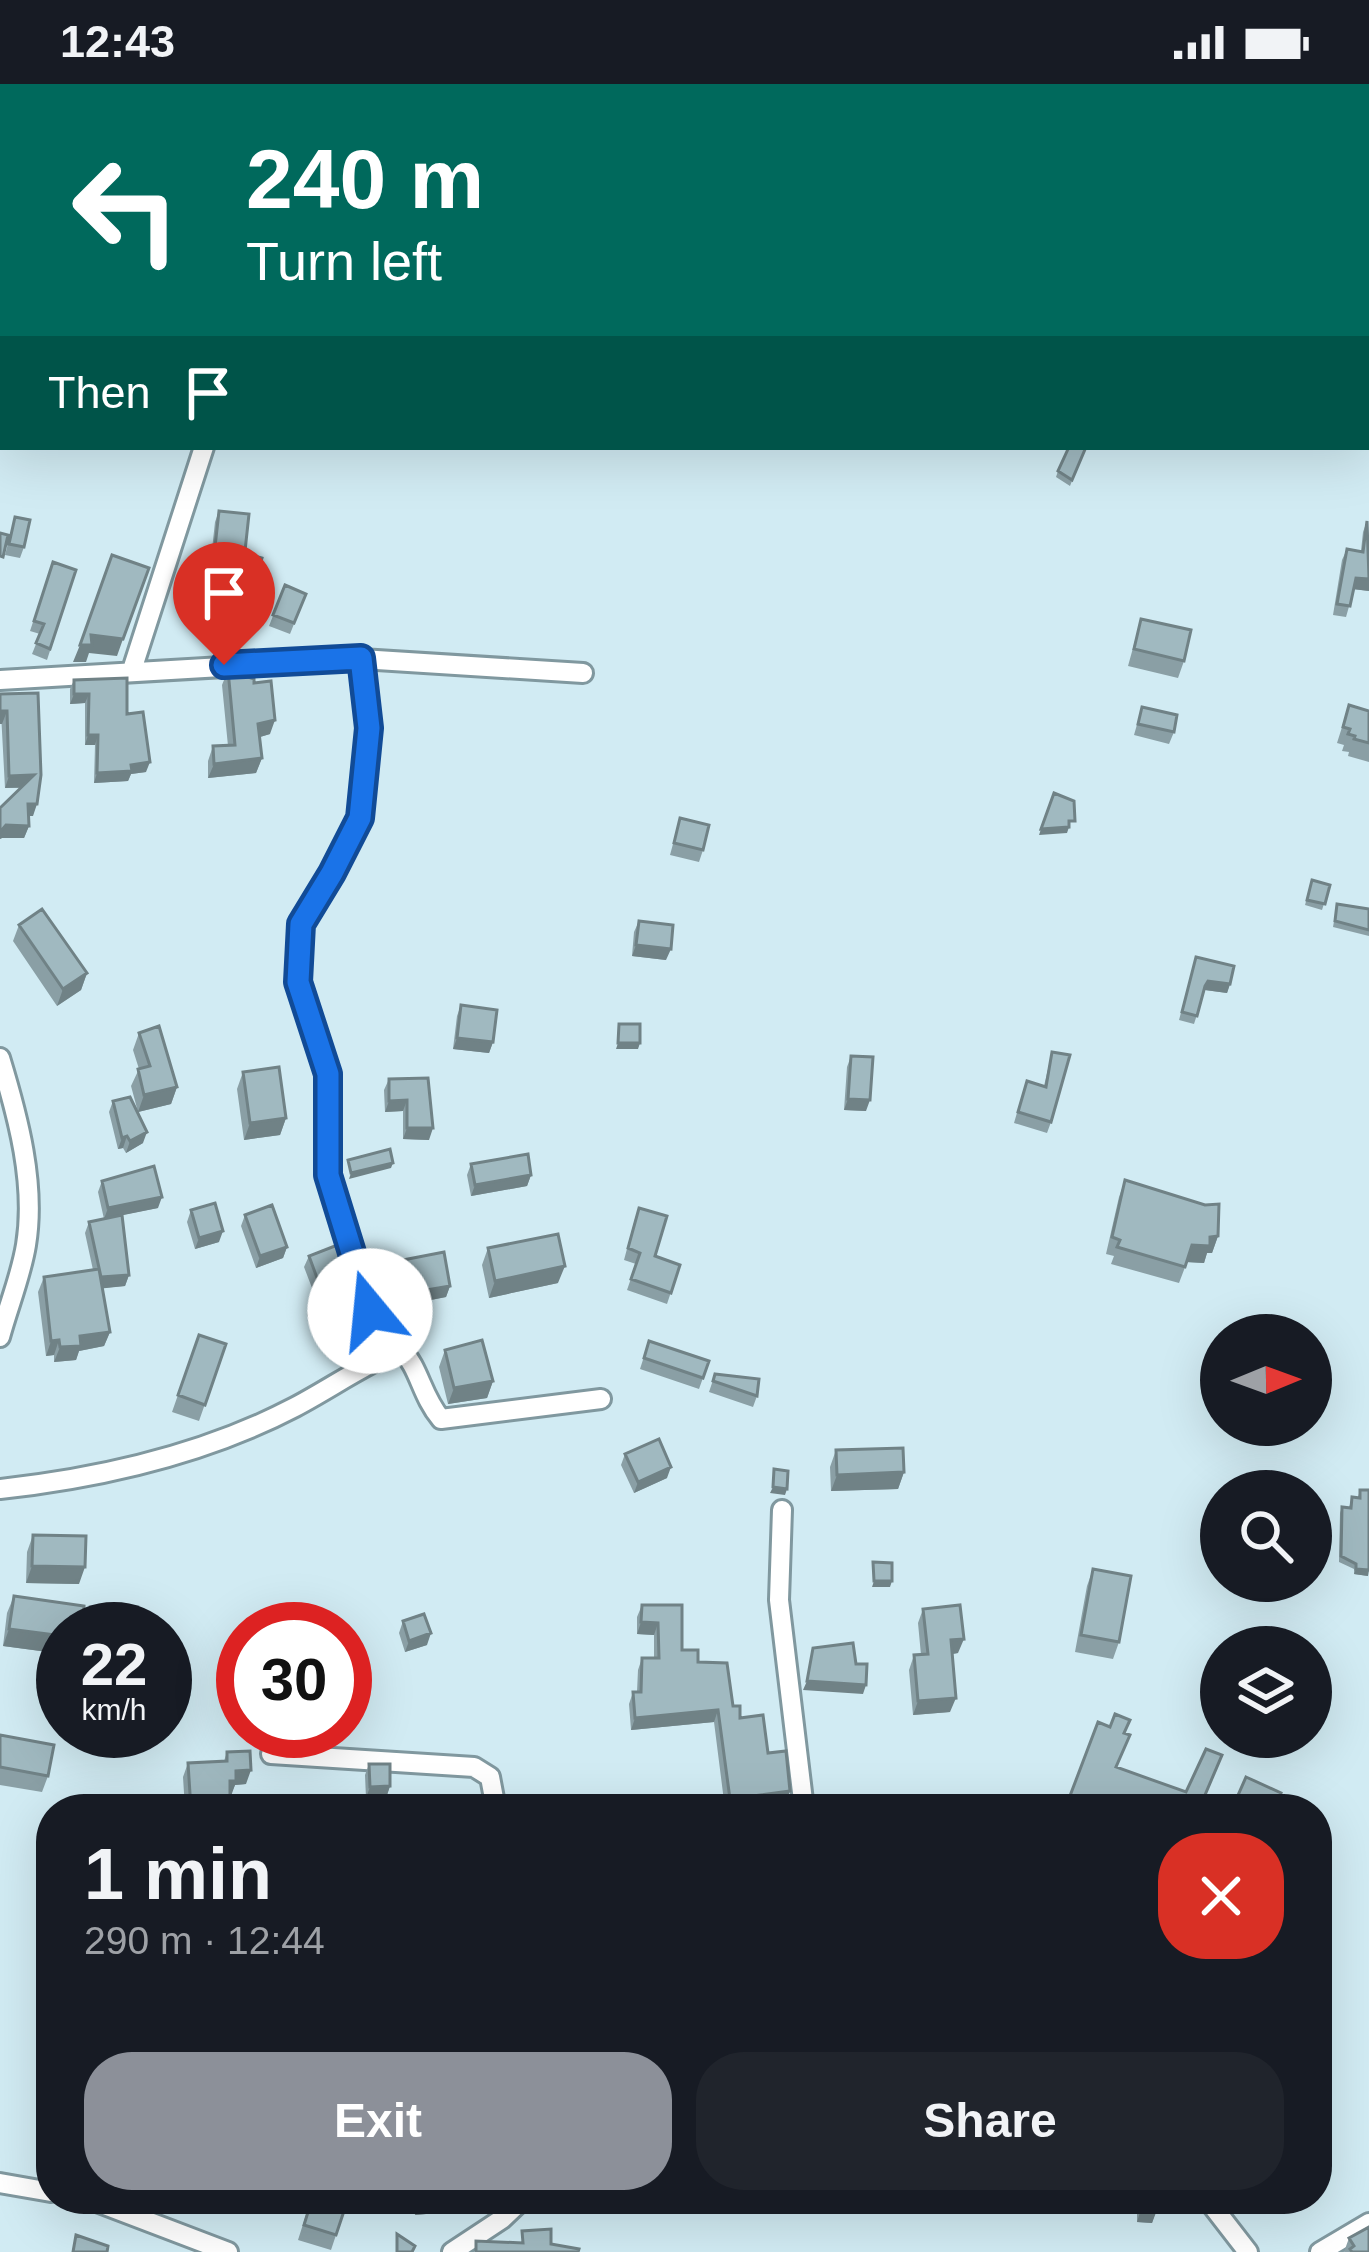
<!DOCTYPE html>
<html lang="en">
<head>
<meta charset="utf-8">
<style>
	:root { --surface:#171b24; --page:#20242c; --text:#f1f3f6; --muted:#9ea1a6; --accent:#8c9099 }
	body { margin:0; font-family:Helvetica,sans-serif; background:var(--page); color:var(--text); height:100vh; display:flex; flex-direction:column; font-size:45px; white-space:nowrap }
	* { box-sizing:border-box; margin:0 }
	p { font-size:39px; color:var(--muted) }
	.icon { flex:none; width:66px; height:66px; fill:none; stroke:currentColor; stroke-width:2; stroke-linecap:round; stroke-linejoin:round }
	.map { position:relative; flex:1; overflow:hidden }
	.details { position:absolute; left:36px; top:1710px; width:1296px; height:420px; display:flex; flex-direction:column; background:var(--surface); border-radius:48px; box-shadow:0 12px 48px #0002 }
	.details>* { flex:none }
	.top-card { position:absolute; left:0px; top:0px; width:1371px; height:366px; box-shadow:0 12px 48px #0002; background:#00695c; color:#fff; overflow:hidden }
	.needle { width:78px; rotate:89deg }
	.fabs { position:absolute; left:1200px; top:1230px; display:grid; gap:24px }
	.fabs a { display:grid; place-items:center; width:132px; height:132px; border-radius:50%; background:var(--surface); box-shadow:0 12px 48px #0002; font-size:60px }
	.speed { position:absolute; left:36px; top:1518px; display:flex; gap:24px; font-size:60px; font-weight:700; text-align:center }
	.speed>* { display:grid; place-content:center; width:156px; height:156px; border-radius:50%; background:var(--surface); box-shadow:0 12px 48px #0002; line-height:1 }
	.speed small { font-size:30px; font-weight:400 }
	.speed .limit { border:18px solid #d22; background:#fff; color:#111 }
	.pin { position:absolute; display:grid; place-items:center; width:102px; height:102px; color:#fff; margin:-123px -51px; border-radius:50% 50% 50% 0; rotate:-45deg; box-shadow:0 0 12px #0007 }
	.pin .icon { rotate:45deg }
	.me { position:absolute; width:132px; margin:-66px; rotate:343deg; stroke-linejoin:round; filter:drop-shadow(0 0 9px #0008) }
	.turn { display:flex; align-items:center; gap:42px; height:252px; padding:0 48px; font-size:54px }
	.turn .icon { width:156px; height:156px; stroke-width:2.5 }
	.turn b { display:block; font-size:84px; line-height:102px }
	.then { display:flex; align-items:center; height:114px; padding:0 48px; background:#0003; gap:24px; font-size:45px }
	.round { display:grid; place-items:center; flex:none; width:126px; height:126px; border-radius:48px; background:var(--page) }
	.overview { display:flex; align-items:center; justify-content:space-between; height:204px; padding:0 48px }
	h1 { font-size:72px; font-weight:700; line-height:90px }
	.primary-button { display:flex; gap:24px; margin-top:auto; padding:24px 48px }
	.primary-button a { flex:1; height:138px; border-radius:48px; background:var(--accent); color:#fff; font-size:48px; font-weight:700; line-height:138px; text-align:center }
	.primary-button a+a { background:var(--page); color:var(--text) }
	.status { display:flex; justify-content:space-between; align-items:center; height:84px; padding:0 60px; background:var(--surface); direction:ltr }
	.status svg { height:33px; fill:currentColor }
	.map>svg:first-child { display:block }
</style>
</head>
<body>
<div class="status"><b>12:43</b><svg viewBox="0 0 49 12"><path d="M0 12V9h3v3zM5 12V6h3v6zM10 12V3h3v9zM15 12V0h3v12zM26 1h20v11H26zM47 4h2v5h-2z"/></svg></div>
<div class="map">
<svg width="1369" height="2168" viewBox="0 0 1369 2168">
	<rect width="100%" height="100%" fill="#d1ebf3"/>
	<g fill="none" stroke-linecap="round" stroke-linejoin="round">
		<defs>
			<path id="street" d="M234,3L236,0
				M361,575L369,644L360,734L333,789L301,840L298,898L329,990L328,1091L383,1273
				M132,586L204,363
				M0,596L361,575L583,589
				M0,974C18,1033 36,1100 26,1161C21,1192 8,1223 0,1253
				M0,1405C100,1394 205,1370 295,1323C331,1304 363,1281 401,1265C420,1285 421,1311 441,1335L601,1315
				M782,1426L779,1516L804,1725
				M271,1670L474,1683L490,1693L496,1725
				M0,2099L51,2108
				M89,2115L228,2168
				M1207,2115L1248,2168
				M452,2168L502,2135L523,2115
				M1320,2168L1369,2139"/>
		</defs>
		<use href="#street" stroke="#80989f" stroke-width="24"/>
		<use href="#street" stroke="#fff" stroke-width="18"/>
	</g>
	<path fill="#8a9fa5" d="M606,0H664L663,3H604Z
		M1085,364L1070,402L1056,393L1058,387Z
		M219,427L244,469L256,494L252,506L232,500L238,477L211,475L215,438Z
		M15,433L24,463L20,474L5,471Z
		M1367,437L1369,507L1354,505L1346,533L1333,531L1342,476L1347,465L1361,467L1363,448Z
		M53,478L76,486L47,576L32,570L40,550L30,547Z
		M285,501L306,510L290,550L269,542Z
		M1141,535L1184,577L1178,594L1128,582Z
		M228,586L270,650L260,653L262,674L256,689L208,694V677L213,662H228L222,601Z
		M74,596L127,630L146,688L131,690L128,697L94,699L95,661H85V619L70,620V605Z
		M38,609L33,732H28L29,742L24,754H2L0,755V724L21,704H5L0,610Z
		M1349,621L1369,627V678L1348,672L1349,668L1342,667L1344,661L1337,659Z
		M1142,623L1174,648L1169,660L1134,651Z
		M680,734L703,766L699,778L670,771Z
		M1312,796L1330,801L1322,826L1305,821Z
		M1337,820L1369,825V852L1333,843Z
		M639,837L666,876L632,872L634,848Z
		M19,841L87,889L81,906L57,922L13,857Z
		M1196,873L1230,900L1227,909L1205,906L1194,940L1179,936Z
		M461,921L493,958L489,969L453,965L457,932Z
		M139,949L177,1003L171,1020L138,1028L131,1002L139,985L133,966Z
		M1052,968L1051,1038L1047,1049L1014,1039L1023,1008L1044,1002Z
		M851,972L866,1027L844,1026L847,983Z
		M243,988L286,1034L280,1051L244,1056L237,1005Z
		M428,994L429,1056L403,1055V1027L385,1028L384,1006L389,995Z
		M113,1017L143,1059L126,1069L123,1064L118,1065L109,1028Z
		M471,1080L531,1091L527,1102L471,1112L467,1091Z
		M1125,1096L1218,1152L1212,1169H1207L1204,1179L1187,1178L1179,1199L1111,1180L1114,1172L1106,1170L1119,1113Z
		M102,1097L158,1124L122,1131L129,1191L125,1202L102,1204L110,1248L104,1262L79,1267L76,1276L54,1278V1271L46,1272L38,1208L44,1193L93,1186L85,1149L89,1138L104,1135L98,1108Z
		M191,1126L219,1158L195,1165L187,1138Z
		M245,1131L287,1163L283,1174L256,1184L241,1142Z
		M635,1135L655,1172L680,1181L667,1220L627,1206L636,1180L624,1176Z
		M488,1164L558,1199L489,1214L482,1181Z
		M309,1172L350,1186L346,1197L335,1202L356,1249L352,1260L326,1272L307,1231L311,1220L317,1217L304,1183Z
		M403,1176L450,1202L446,1213L405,1221L399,1187Z
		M199,1251L226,1260L199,1337L172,1328Z
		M649,1257L709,1277L699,1305L640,1285Z
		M445,1266L493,1297L487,1314L448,1320L439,1283Z
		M715,1290L757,1312L753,1323L709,1308Z
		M836,1366L904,1388L898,1405L831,1407L830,1383Z
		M625,1370L667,1394L634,1409L621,1381Z
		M1360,1406L1368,1492L1354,1490V1485L1339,1478L1340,1429L1342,1423L1349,1424L1352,1413H1358Z
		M33,1451L79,1500L26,1499L27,1468Z
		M1093,1485L1119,1558L1113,1575L1075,1568L1087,1502Z
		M14,1512L63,1545V1570L3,1562L7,1529Z
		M642,1521L682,1566L698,1578L768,1669L786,1719L725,1725L714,1638L631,1646L629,1620L633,1608H637L638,1586L642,1574H654V1551L637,1550V1533Z
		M923,1525L958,1569L952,1570L950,1628L913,1631L909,1586L914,1571H921L918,1539Z
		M403,1537L427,1561L405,1568L399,1549Z
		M0,1651L48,1692L42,1708L0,1701Z
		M227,1668L246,1700L235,1701L230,1712V1725H185L183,1693L188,1679L224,1677Z
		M369,1680L390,1702L386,1714H366L365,1691Z
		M311,2115H348L331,2166L298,2156Z
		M413,2115H451L452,2117L448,2128L415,2131Z
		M1105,2115H1133L1113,2128Z
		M1137,2115H1165L1162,2123H1157L1152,2139L1137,2138Z
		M1349,2154L1369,2168H1344Z"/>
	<path fill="#708286" d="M215,463L245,467L241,478V468L238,477L211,475Z
		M1356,494L1369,495V507L1352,505Z
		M91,551L123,555L117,572L89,569L86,578H73L80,561Z
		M74,610H89L85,619L70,620Z
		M0,627H7L2,640H0Z
		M275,636L270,650L253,655L258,640Z
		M88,651H98L95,661H85Z
		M262,674L256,689L208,694L214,680Z
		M150,678L146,688L131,690L128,697L94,699L97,689Z
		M34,691L29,703L5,704L9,692Z
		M28,720H37L33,732H24Z
		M6,741L29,742L24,754H2L0,755V748Z
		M1069,743L1067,749L1039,751L1041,745Z
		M636,861L671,865L666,876L632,872Z
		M87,889L81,906L57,922L63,905Z
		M1208,897L1230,900L1227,909L1205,906L1202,910Z
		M457,954L493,958L489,969L453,965Z
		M618,959H640L638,965H616Z
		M177,1003L171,1020L138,1028L144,1011Z
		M848,1015L870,1016L866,1027L844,1026Z
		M407,1016L403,1027L385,1028L389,1017Z
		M286,1034L280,1051L244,1056L250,1039Z
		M407,1044H433L429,1056L403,1055Z
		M147,1048L143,1059L126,1069L130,1057Z
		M127,1052L123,1064L118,1065L122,1054Z
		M393,1079L391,1084L349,1095L351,1089Z
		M531,1091L527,1102L471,1112L475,1101Z
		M162,1113L158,1124L104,1135L108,1124Z
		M223,1147L219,1158L195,1165L199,1154Z
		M1218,1152L1212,1169H1207L1204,1179L1186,1178L1192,1161L1210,1153Z
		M287,1163L283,1174L256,1184L260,1172Z
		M565,1182L558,1199L489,1214L495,1197Z
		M350,1186L346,1197L327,1205L331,1194Z
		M129,1191L125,1202L97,1205L101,1193Z
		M450,1202L446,1213L405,1221L409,1209Z
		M110,1248L104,1262L79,1267L76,1276L54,1278L60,1263L80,1252Z
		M356,1249L352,1260L326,1272L330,1261Z
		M59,1256L54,1271L46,1272L51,1257Z
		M493,1297L487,1314L448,1320L454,1304Z
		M671,1383L667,1394L634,1409L638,1398Z
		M904,1388L898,1405L831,1407L837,1391Z
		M773,1403L787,1405L785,1411L770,1409Z
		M32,1482L85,1483L79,1500L26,1499Z
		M1356,1485L1369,1486L1368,1492L1354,1490Z
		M874,1497H892L890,1503H872Z
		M641,1538L658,1539L654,1551L637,1550Z
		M9,1545L63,1552V1570L3,1562Z
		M431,1549L427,1561L405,1568L409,1557Z
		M964,1555L958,1569L946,1571L951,1556Z
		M807,1597L866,1601L863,1610L803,1606Z
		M956,1614L950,1628L913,1631L918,1617Z
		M718,1626L714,1638L631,1646L635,1634Z
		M251,1686L246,1700L235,1701L231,1712H225L236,1687Z
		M390,1702L386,1714H366L370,1703Z
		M790,1707L786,1719L726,1725L730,1715Z
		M1118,2115H1133L1113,2128Z
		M452,2117L448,2128L415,2131L419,2120Z
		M1141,2125L1157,2126L1152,2139L1137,2138Z"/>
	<path fill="#a0b9c0" stroke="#708286" stroke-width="3" d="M491,0H519L516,3H488Z
		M606,0H638L636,3H604Z
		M1069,363H1086L1072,396L1058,387Z
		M219,427L249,430L245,467L215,463Z
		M15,433L30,436L24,463L9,460Z
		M1367,437L1369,495L1356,494L1350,522L1337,520L1347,465L1363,468Z
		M0,449L8,451L3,473L0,472Z
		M241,468L262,474L256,494L236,489Z
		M112,471L149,484L123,555L91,551L92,561H80Z
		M53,478L76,486L50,565L36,559L44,540L34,537Z
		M285,501L306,510L294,539L273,531Z
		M1141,535L1191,546L1184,577L1134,565Z
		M228,586L254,595V599L271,597L275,636L258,640L262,674L214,680L213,662L235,661Z
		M127,594V630L143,628L150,678L131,681L132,687L97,689L98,651H88L89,610H74V596Z
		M38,609L41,691L37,720H28L29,742L6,741L0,748V724L34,691L9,692L7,627H0V610Z
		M1349,621L1369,627V659L1354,655L1355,652L1348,650L1350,645L1343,643Z
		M1142,623L1177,631L1174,648L1138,640Z
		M1054,709L1074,717L1075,737H1069V743L1041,745Z
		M680,734L709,741L703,766L674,759Z
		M1312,796L1330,801L1325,820L1307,816Z
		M1337,820L1369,825V846L1335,837Z
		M42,825L87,889L63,905L19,841Z
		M639,837L673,841L671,865L636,861Z
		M1196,873L1234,882L1230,900L1208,897L1205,902L1197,932L1182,928Z
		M461,921L497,926L493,958L457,954Z
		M619,940H640V959H618Z
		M159,942L177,1003L144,1011L138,985L150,982L139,949Z
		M1052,968L1070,971L1051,1038L1018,1028L1027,997L1046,1003Z
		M851,972L873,973L870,1016L848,1015Z
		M279,983L286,1034L250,1039L243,988Z
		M428,994L433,1044H407V1016L389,1017V995Z
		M130,1013L147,1048L130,1057L127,1052L122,1054L113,1017Z
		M390,1065L393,1079L351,1089L348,1076Z
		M528,1070L531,1091L475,1101L471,1080Z
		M154,1082L162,1113L108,1124L102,1097Z
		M1125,1096L1205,1121L1219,1120L1218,1152L1210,1153V1162L1192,1161L1185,1183L1117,1163L1120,1156L1112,1153Z
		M215,1119L223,1147L199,1154L191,1126Z
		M272,1121L287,1163L260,1172L245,1131Z
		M639,1124L667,1132L655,1172L680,1181L671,1209L631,1195L640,1169L628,1164Z
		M122,1131L129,1191L101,1193L89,1138Z
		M558,1150L565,1182L495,1197L488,1164Z
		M340,1160L350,1186L331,1194L356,1249L330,1261L311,1220L324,1213L309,1172Z
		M444,1168L450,1202L409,1209L403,1176Z
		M99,1185L110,1248L80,1252L81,1262L60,1263L59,1256L51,1257L44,1193Z
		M199,1251L226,1260L205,1321L178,1311Z
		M482,1256L493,1297L454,1304L445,1266Z
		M649,1257L709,1277L703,1294L644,1274Z
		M715,1290L759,1295L757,1312L713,1297Z
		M659,1355L671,1383L638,1398L625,1370Z
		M903,1364L904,1388L837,1391L836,1366Z
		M774,1385L788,1387L787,1405L773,1403Z
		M1360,1406H1369V1486L1356,1485V1480L1341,1472L1342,1423L1351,1424L1352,1413L1360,1414Z
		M33,1451L86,1452L85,1483L32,1482Z
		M873,1478L892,1479V1497H874Z
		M1093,1485L1131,1492L1119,1558L1081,1551Z
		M14,1512L84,1522L82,1545H63V1552L9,1545Z
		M642,1521H682V1566H698V1578L727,1579L733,1622H740V1634L763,1631L768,1669L786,1667L790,1707L730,1715L718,1626L635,1634L633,1608H641L642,1574H659L658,1539L641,1538Z
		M960,1521L964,1555L951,1556L956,1614L918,1617L914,1571L928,1570L923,1525Z
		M424,1530L431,1549L409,1557L403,1537Z
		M853,1559L856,1580H867L866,1601L807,1597L813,1564Z
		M1115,1630L1130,1636L1124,1649L1130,1651L1116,1683L1186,1708L1206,1665L1222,1671L1199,1725H1065L1098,1638L1110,1643Z
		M0,1651L54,1661L48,1692L0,1683Z
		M250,1667L251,1686L236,1687V1697H230V1725H191L188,1679L227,1677V1668Z
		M369,1680H390V1702L370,1703Z
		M1246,1693L1281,1709L1274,1725H1232Z
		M312,2115H348L336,2151L304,2141Z
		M418,2115H451L452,2117L419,2120Z
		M1142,2115H1157V2126L1141,2125Z
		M1369,2143V2168H1352L1350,2165L1354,2162L1349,2154Z
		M551,2145V2160L579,2165L578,2168H476V2157L523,2159L522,2147Z
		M397,2150L415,2162L412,2168H397Z
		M76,2151L108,2162L107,2168H73Z"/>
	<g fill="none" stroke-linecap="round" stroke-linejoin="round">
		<defs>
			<path id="route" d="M224,581L361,574L369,644L360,734L332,789L301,840L298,898L328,990V1091L370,1227"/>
		</defs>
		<use href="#route" stroke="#114b97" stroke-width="30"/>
		<use href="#route" stroke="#1a73e8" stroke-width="21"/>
	</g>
</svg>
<div class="fabs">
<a><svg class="needle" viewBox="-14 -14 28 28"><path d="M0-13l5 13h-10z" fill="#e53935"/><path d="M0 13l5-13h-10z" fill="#9ea1a6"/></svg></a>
<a><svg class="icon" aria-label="search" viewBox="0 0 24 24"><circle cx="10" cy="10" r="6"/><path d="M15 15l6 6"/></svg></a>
<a><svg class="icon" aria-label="layers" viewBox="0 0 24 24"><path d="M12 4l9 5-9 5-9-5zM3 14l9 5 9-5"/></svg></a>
</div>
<div class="speed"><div>22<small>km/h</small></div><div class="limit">30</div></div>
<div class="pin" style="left:224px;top:581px;background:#d93025"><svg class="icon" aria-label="arrive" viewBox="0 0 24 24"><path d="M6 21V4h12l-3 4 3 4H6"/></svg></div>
<svg class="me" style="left:370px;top:1227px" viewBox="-20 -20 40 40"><circle r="19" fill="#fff"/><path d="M0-13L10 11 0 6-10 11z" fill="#1a73e8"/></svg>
<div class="top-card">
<div class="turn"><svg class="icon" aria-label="left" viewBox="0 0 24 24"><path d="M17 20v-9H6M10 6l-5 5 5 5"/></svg><div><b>240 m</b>Turn left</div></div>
<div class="then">Then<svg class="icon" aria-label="arrive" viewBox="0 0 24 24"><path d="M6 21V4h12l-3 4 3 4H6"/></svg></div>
</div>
<section class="details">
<div class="overview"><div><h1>1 min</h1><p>290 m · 12:44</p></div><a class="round" style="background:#d93025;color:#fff"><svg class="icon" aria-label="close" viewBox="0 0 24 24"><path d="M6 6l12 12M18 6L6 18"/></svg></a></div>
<div class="primary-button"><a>Exit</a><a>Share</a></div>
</section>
</div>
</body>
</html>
